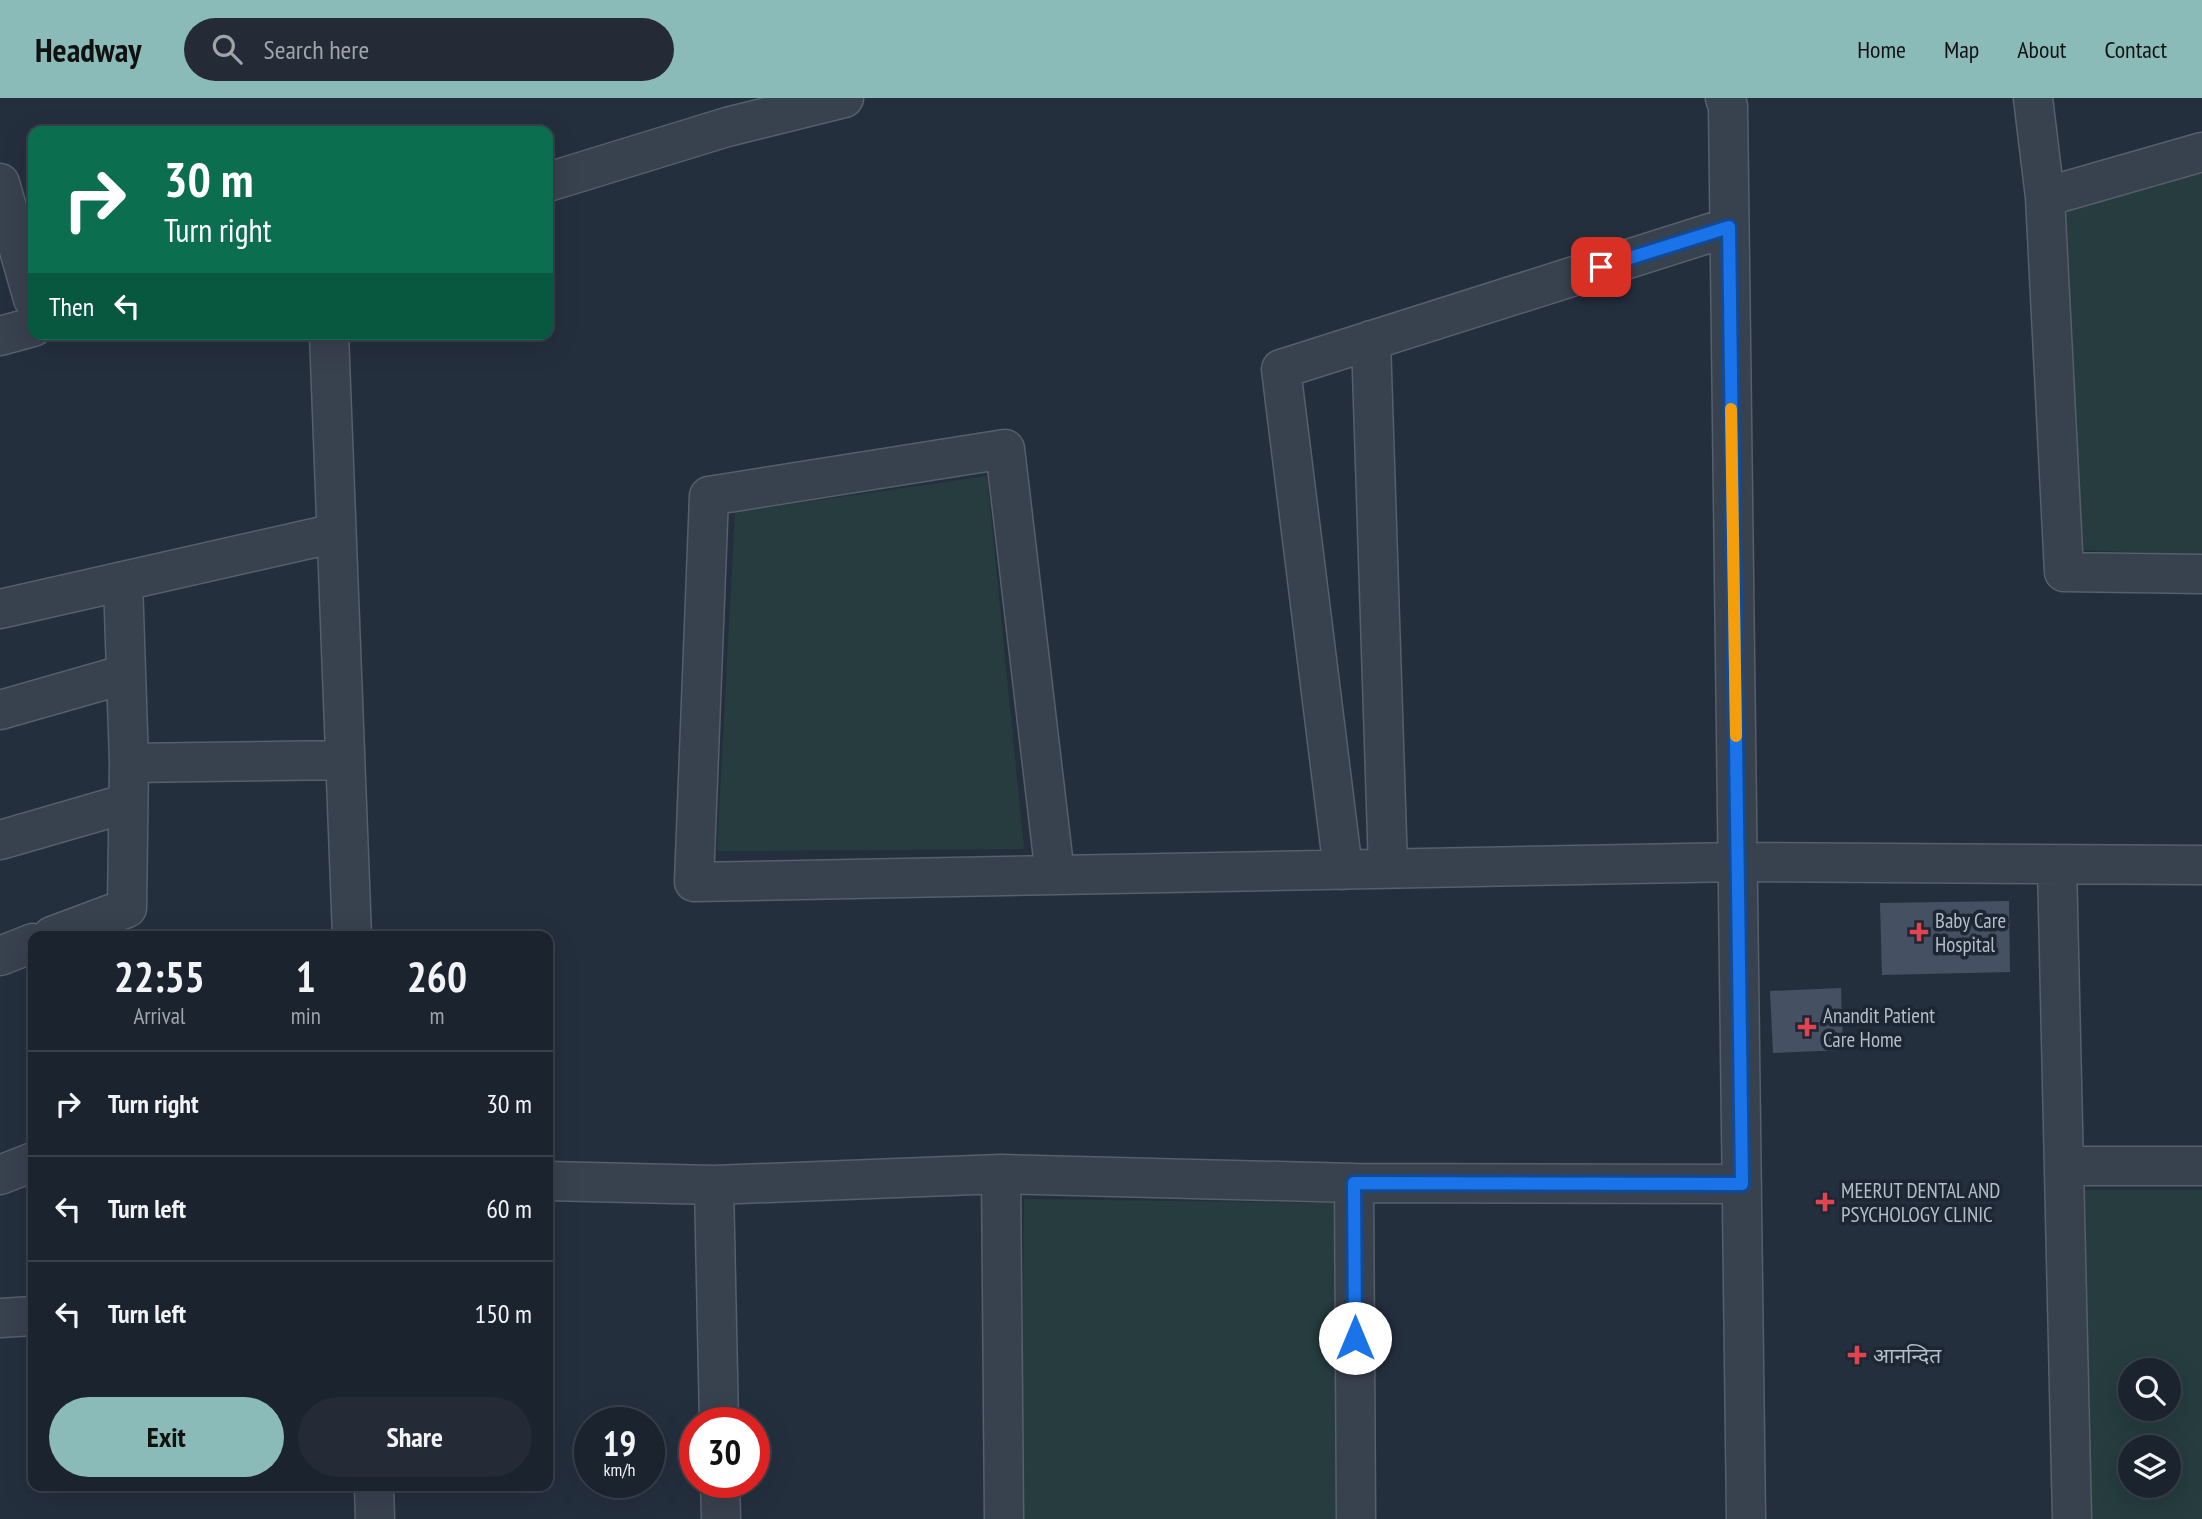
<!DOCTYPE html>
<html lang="en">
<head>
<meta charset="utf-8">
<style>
	:root { --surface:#1b232e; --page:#242b36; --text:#f1f3f6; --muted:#a0a4aa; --line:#39404a; --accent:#8bbbb9 }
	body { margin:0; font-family:"PT Sans Narrow","Noto Sans Devanagari",sans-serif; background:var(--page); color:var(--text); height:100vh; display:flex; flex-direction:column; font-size:26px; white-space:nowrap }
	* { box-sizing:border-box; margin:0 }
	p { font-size:23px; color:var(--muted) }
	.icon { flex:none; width:38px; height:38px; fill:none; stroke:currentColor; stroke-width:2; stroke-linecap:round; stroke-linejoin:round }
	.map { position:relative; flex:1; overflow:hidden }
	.details { position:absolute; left:28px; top:833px; width:525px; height:560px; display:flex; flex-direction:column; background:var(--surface); border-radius:14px; box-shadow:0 7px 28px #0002,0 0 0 2px var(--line) }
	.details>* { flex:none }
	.hud { position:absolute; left:28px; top:28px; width:525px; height:214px; border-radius:14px; box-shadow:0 7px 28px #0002,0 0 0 2px var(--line); background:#0b6e4f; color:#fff; overflow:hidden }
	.fabs { position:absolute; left:2118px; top:1260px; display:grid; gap:14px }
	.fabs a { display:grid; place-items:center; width:63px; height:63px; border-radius:50%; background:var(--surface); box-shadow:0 7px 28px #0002,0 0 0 2px var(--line); font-size:35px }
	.speed { position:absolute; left:574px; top:1309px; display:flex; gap:14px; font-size:35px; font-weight:700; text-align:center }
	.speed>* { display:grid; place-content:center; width:91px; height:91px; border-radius:50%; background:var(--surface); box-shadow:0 7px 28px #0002,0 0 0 2px var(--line); line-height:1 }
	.speed small { font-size:18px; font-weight:400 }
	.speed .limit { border:10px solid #d22; background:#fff; color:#111 }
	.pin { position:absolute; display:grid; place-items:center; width:60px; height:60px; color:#fff; margin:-30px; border-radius:14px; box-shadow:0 4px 10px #0006 }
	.me { position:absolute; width:77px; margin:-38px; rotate:0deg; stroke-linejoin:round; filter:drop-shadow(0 0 5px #0008) }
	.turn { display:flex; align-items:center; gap:24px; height:147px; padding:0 21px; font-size:32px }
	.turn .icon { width:91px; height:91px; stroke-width:2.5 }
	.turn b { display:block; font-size:49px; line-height:60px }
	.then { display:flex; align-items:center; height:66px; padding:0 21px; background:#0003; gap:14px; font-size:26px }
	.eta { display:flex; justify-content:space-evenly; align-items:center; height:119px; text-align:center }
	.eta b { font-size:42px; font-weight:600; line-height:49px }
	.button { display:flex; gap:14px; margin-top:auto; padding:14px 21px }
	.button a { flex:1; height:80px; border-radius:42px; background:var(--accent); color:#111; font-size:28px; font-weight:600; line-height:80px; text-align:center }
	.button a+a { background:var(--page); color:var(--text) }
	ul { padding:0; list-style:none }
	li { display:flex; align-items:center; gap:21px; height:105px; padding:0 21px; border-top:2px solid var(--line) }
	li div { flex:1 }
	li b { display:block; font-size:26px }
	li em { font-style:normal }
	header { display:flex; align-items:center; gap:42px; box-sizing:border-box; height:98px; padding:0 35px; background:var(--accent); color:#111 }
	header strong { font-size:33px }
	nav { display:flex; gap:38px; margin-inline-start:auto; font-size:24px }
	.search { width:490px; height:63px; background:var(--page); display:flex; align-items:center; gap:18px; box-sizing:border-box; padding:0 24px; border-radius:38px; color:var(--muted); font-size:26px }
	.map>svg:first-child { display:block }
</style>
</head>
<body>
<header>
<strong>Headway</strong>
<div class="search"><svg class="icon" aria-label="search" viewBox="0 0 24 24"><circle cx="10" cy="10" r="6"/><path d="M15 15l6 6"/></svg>Search here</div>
<nav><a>Home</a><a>Map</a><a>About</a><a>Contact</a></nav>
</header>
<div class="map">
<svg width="2202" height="1421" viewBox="0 0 2202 1421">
	<rect width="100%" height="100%" fill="#242f3e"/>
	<path fill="#263c3f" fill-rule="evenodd" d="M2202,71V457L2078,452L2063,109Z
		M987,378L1024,751L717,753L735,414Z
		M2085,1092H2202V1421H2087ZM2130,1272H2168V1311H2130ZM2130,1349H2168V1388H2130Z
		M1024,1101L1335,1105L1340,1421H1021Z"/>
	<path fill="#455162" d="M2009,803L2010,874L1882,877L1880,805Z
		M1841,890L1843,952L1773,955L1770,893Z"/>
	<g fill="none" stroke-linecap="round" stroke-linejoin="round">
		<defs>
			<path id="minor" d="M1725,0L1728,8L1746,1421
				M2033,0L2045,99
				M2202,54L2045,99L2064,474L2202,476
				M548,84L727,29L844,0
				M0,85L33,201
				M329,236L352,838
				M0,238L33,229
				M1371,242L1388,770
				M123,483L129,665
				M0,511L336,435
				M0,612L126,576
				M0,742L128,705
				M2057,767L2072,1421
				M1343,772L1281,271L1729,129
				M1055,777L1005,351L709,398L694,784L1738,764L2202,767
				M52,838L127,810L129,665L345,662
				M0,858L33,845
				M2064,1068H2202
				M0,1077L33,1064
				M548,1083L714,1087
				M1354,1085L1742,1086
				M0,1220L33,1218
				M719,1325L714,1087L1001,1076
				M720,1384L721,1421
				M374,1388L375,1421
				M1004,1421L1001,1076L1354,1085L1356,1421"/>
		</defs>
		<use href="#minor" stroke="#565f6c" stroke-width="41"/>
		<use href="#minor" stroke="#38414e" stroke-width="38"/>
	</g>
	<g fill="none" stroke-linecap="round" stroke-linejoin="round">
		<defs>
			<path id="route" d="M1355,1240L1354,1085L1742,1086L1729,129L1601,169"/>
		</defs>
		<use href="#route" stroke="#114b97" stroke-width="18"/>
		<use href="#route" stroke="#1a73e8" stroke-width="12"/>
		<path stroke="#f59e0b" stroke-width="12" d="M1731,311L1736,638"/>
	</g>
	<g fill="#e0444e" stroke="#1d2633" stroke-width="2.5">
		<path d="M1915.5 823.5h7v7h7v7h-7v7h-7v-7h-7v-7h7z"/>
		<path d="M1803.5 918.5h7v7h7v7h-7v7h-7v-7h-7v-7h7z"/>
		<path d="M1821.5 1093.5h7v7h7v7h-7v7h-7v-7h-7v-7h7z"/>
		<path d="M1853.5 1246.5h7v7h7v7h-7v7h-7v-7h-7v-7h7z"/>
	</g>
	<g text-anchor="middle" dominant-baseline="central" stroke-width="7" stroke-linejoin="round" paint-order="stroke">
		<g font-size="21" fill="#b4bcc9" stroke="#1d2633" text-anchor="start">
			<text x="1935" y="822">Baby Care<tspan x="1935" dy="24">Hospital</tspan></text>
			<text x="1823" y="917">Anandit Patient<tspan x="1823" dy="24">Care Home</tspan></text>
			<text x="1841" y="1092">MEERUT DENTAL AND<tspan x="1841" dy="24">PSYCHOLOGY CLINIC</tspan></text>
			<text x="1873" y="1257">आनन्दित</text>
		</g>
	</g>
</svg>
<div class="fabs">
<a><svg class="icon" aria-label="search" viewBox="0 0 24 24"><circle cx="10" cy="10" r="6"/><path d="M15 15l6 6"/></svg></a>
<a><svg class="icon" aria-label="layers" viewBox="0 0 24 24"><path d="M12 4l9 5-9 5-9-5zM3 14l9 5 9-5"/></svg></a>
</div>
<div class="speed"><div>19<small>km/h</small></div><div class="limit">30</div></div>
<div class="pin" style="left:1601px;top:169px;background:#d93025"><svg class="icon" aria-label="arrive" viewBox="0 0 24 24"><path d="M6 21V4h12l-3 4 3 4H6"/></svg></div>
<svg class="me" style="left:1355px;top:1240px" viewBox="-20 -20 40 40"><circle r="19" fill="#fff"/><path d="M0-13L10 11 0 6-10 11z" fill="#1a73e8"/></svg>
<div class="hud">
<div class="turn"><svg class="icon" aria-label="right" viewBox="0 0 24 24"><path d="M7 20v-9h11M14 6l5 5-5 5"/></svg><div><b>30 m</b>Turn right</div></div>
<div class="then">Then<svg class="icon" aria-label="left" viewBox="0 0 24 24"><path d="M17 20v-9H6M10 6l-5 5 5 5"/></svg></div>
</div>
<section class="details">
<div class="eta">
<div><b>22:55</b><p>Arrival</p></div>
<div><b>1</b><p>min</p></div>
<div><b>260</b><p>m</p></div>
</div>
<ul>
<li><svg class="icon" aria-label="right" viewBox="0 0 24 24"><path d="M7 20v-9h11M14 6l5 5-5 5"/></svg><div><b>Turn right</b></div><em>30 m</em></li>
<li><svg class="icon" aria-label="left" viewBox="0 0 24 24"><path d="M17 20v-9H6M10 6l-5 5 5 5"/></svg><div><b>Turn left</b></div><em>60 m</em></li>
<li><svg class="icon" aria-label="left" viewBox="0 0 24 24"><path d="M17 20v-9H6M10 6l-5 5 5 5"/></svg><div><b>Turn left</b></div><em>150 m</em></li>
</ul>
<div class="button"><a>Exit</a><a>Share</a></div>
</section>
</div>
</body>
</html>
